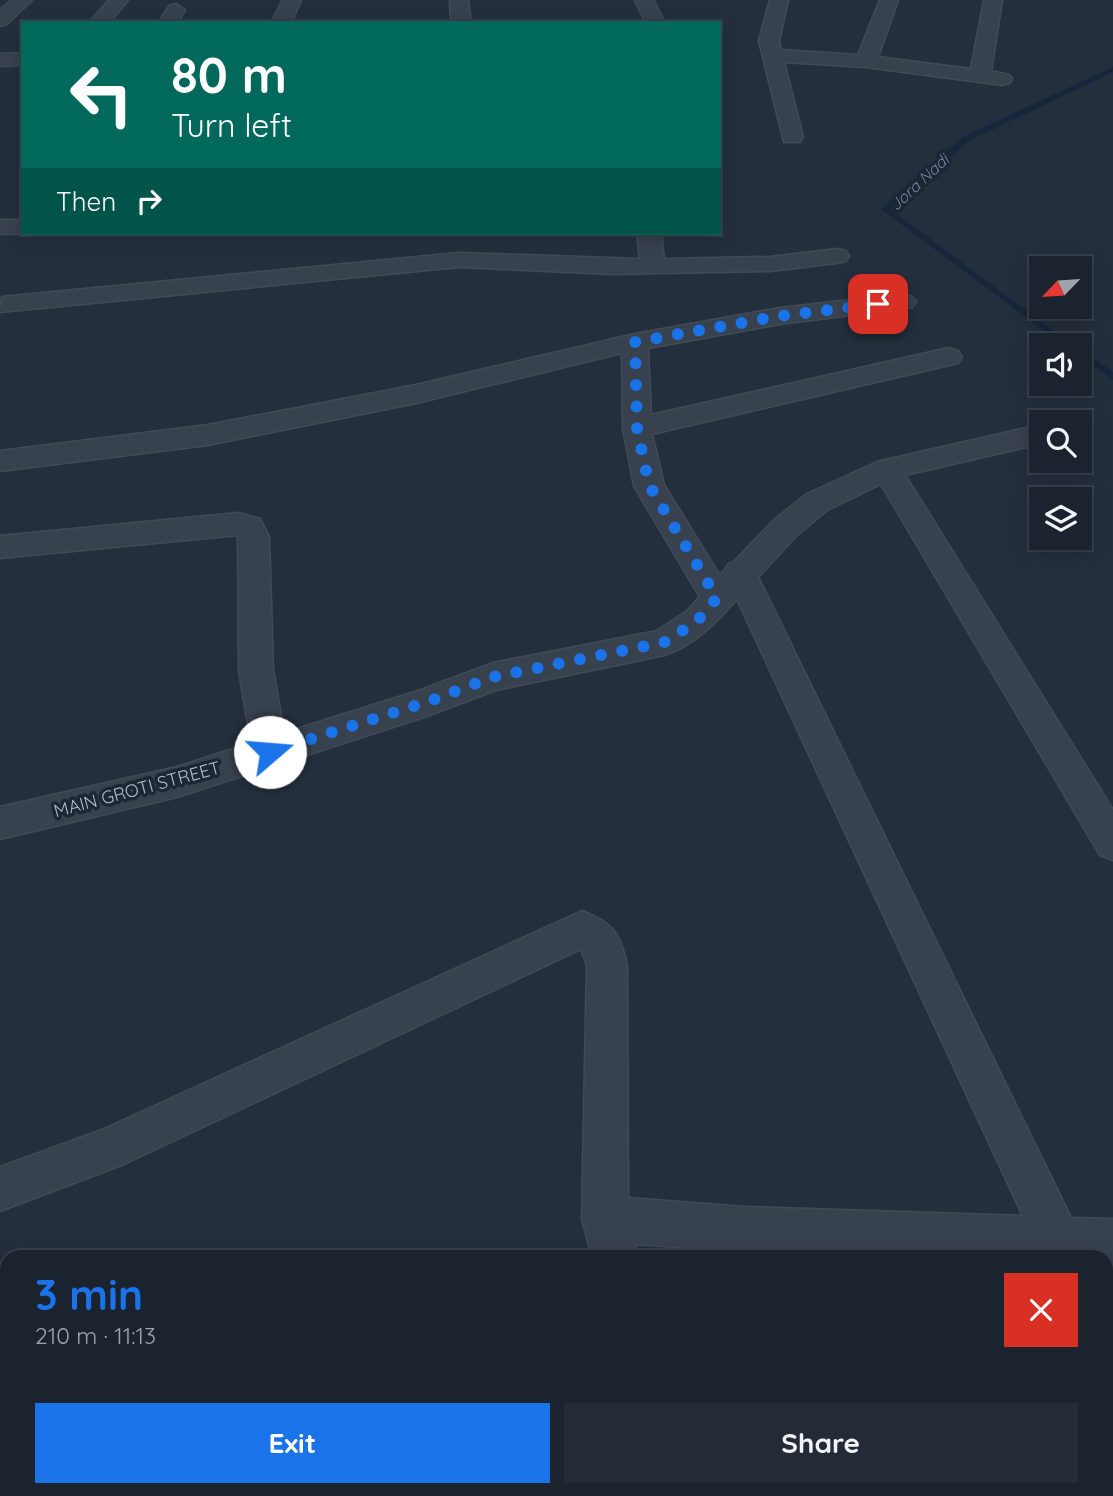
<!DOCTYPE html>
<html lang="en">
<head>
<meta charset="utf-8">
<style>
	:root { --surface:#1b232e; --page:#242b36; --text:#f1f3f6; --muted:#a0a4aa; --line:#39404a; --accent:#1a73e8 }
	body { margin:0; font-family:Quicksand,sans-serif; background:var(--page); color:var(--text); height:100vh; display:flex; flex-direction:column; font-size:26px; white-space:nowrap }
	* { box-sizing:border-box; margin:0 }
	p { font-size:23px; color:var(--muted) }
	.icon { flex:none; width:38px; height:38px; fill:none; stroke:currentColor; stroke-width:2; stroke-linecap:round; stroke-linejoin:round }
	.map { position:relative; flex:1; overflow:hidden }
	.drawer { position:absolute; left:0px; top:1250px; width:1113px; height:247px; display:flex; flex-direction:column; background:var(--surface); border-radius:21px 21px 0 0; box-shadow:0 4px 18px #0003,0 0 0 2px var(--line) }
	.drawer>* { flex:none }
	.hud { position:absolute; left:21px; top:21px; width:700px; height:214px; border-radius:0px; box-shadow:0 4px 18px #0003,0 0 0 2px var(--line); background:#00695c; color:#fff; overflow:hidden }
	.needle { width:46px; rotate:245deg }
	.tools { position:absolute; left:1029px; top:256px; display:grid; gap:14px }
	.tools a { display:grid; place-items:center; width:63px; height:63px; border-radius:0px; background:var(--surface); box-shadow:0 4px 18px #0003,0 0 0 2px var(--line); font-size:35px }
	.pin { position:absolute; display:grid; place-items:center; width:60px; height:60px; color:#fff; margin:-30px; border-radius:14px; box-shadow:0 4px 10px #0006 }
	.me { position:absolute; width:77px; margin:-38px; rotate:72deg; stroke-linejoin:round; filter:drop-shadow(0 0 5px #0008) }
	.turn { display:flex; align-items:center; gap:24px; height:147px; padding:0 35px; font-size:32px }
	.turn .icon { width:91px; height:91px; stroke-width:2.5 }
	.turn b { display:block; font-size:49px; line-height:60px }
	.then { display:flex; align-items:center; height:66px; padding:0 35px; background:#0003; gap:14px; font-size:26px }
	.round { display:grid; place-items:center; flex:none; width:74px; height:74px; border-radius:0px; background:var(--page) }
	.headline { display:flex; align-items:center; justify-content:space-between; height:119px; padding:0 35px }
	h1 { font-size:42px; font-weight:700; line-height:52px; color:var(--accent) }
	.primary-button { display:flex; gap:14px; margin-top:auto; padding:14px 35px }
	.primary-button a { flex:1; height:80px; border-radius:0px; background:var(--accent); color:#fff; font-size:28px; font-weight:700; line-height:80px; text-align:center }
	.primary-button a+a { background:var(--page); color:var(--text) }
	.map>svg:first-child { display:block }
</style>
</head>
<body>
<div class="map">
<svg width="1113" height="1496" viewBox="0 0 1113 1496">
	<rect width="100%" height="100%" fill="#242f3e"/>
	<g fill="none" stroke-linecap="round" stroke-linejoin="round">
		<path fill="#17263c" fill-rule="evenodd" d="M1113,67V72L969,141L890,209L1073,345H1063L881,209L963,137Z
			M1080,349L1113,372V380L1080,356Z"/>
		<defs>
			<path id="minor" d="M12,0H32L7,24L0,26V10Z
				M109,0H128L109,23H89Z
				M283,0H301L291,23H271Z
				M450,0H468L471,23H451Z
				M635,0H653L665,23H646Z
				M770,0H788L779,41L781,50L858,55L880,0H898L878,57L971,69L984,0H1002L991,71L1009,75L1012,79L1009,83L1002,85L866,67L784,62L803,137L800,142H784L759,41Z
				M176,4L185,10L177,23H158L169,6Z
				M23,53V65L0,66V54Z
				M0,220H23V233H28L0,234Z
				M637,233H661L664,259L770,257L837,249L846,251L849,256L846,261L837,263L770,271L614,274L459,267L0,312L2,297L459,253L640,259Z
				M903,294L912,297L916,302L912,307L780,324L648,348L651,415L949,348L958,351L962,357L958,363L652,434L664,485L720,576L729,564L734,562L774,520L807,494L877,462L1030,427L1041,432L1040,444L905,475L1113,810V860L1100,855L881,484L827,510L796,536L758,577L1071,1218L1113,1219V1265H1106V1256C948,1256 792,1256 635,1244L638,1256H592L582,1219L587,965L581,949L124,1164L0,1211V1167L102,1130L582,911C613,923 620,933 627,965L628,1198L745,1207L1023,1216L737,599C716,622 695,645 665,655L496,690L427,716L177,797L0,839V807L177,767L251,743L239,670L238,535L0,558V536L238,513L260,519L269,537L273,670L284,733L421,690L493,663L657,631L686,612L700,597L634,486L623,428L622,353L416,403L208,445L0,471V451L208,425L416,385L635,334L780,308Z
				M440,1489H491L493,1496H441Z
				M649,1489H700L702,1496H650Z
				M809,1489H860L862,1496H810Z"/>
		</defs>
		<use href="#minor" stroke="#414a57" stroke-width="3"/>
		<use href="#minor" fill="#38414e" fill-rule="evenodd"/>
	</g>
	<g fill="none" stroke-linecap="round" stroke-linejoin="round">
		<path stroke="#1a73e8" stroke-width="12" stroke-dasharray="0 21.6" d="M270,752L427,702L493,677L665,642L697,621L717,598L649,485L637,428L635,342L780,316L878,304"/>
	</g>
	<g text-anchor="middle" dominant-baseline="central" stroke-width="7" stroke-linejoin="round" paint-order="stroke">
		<g font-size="16" font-style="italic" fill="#6d86a8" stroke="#1d2633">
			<text transform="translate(919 182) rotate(-43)">Jora Nadi</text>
		</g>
		<g font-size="18" fill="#b4bcc9" stroke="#1d2633">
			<text transform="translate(137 789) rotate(-15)">MAIN GROTI STREET</text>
		</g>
	</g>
</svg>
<div class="tools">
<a><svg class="needle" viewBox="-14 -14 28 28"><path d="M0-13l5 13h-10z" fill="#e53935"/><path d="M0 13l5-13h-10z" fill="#a0a4aa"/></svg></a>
<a><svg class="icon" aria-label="sound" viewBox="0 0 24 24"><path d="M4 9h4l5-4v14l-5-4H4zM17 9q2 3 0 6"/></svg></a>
<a><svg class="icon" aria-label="search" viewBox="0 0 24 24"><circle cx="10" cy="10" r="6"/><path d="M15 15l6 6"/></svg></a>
<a><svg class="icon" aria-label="layers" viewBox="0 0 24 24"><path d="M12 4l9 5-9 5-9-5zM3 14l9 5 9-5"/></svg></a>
</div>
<div class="pin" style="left:878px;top:304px;background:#d93025"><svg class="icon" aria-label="arrive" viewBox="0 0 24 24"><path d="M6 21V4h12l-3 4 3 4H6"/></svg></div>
<svg class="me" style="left:270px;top:752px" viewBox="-20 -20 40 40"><circle r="19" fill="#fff"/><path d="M0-13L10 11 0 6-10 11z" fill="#1a73e8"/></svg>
<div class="hud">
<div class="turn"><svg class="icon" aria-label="left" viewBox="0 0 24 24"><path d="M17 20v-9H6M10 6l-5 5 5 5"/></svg><div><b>80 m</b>Turn left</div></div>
<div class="then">Then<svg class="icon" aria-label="right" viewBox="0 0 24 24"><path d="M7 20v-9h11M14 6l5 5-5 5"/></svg></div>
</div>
<section class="drawer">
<div class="headline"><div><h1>3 min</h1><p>210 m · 11:13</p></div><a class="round" style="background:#d93025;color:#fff"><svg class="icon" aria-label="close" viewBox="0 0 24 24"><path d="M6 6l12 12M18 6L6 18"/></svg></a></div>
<div class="primary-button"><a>Exit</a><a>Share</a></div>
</section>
</div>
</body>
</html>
